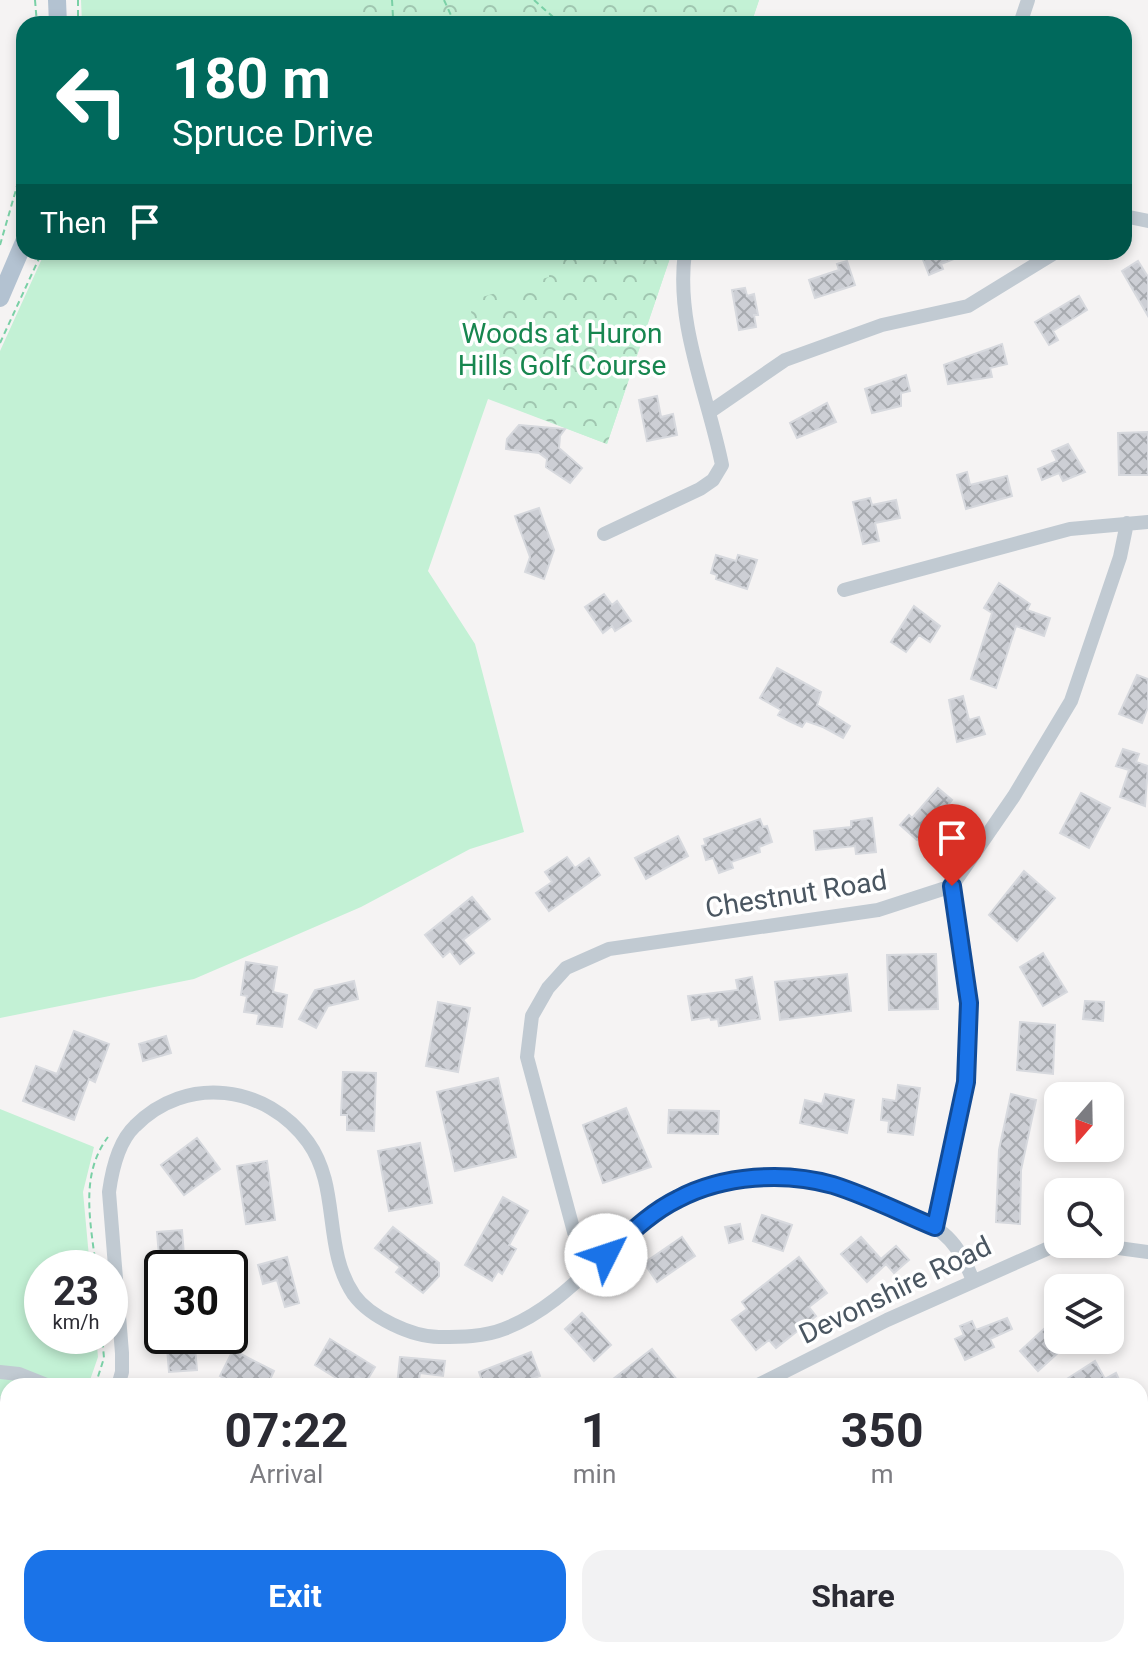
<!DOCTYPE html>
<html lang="en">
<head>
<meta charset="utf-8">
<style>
	:root { --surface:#fff; --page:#f2f2f3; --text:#2b2b33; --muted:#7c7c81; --accent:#1a73e8 }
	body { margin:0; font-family:Roboto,sans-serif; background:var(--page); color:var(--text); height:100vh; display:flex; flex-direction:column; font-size:30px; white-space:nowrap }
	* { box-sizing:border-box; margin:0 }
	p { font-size:26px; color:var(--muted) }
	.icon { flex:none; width:44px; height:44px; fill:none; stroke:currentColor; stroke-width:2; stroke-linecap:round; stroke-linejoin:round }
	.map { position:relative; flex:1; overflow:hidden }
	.details { position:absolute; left:0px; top:1378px; width:1148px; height:280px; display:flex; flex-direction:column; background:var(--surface); border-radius:24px 24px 0 0; box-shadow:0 4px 12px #0003 }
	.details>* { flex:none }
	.top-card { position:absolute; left:16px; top:16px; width:1116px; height:244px; border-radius:24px; box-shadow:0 4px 12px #0003; background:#00695c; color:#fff; overflow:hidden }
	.needle { width:52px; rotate:200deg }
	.tools { position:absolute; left:1044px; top:1082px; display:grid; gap:16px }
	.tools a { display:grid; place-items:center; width:80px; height:80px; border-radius:16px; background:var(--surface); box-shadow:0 4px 12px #0003; font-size:40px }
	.speed { position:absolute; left:24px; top:1250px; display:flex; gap:16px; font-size:40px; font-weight:700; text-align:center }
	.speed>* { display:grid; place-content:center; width:104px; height:104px; border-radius:50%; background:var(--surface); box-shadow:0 4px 12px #0003; line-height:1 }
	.speed small { font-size:20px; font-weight:400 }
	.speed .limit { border:4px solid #111; border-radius:12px; background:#fff; color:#111 }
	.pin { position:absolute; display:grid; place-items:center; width:68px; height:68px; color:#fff; margin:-82px -34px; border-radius:50% 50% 50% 0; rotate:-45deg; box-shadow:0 0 8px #0007 }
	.pin .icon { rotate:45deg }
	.me { position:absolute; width:88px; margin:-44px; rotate:49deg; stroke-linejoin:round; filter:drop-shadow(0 0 6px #0008) }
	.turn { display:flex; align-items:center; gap:28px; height:168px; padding:0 24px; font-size:36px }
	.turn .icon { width:104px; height:104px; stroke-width:2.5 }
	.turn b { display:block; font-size:56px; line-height:68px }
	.then { display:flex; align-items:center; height:76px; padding:0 24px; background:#0003; gap:16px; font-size:30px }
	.eta { display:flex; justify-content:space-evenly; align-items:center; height:136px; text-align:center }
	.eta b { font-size:48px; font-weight:700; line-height:56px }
	.primary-button { display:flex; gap:16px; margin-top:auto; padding:16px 24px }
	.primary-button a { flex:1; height:92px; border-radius:24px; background:var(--accent); color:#fff; font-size:32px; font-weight:700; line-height:92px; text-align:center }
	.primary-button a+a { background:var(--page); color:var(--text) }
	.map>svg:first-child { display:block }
</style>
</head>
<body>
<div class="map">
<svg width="1148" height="1658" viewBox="0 0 1148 1658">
	<defs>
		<pattern id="forest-crowns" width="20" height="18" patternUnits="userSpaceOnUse" patternTransform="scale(2)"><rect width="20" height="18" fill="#c3f1d5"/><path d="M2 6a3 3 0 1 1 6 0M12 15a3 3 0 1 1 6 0" fill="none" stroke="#a0c6b0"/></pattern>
		<pattern id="park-dots" width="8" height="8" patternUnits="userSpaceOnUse" patternTransform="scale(2)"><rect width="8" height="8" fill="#c3f1d5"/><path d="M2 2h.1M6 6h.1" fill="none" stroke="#a0c6b0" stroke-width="1.8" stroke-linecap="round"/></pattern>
		<pattern id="building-cross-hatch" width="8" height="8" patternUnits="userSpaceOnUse" patternTransform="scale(2)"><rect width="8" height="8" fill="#cdcfd5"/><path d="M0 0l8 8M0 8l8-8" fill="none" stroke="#a8abb0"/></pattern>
	</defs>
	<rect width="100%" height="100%" fill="#f5f3f3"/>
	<path fill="#c3f1d5" d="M81,0H759L751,24H82Z
		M45,252H672L607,444L488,399L428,571L475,644L524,832L470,849L361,907L194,979L0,1018V351Z
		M0,1109L94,1147L83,1192L90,1268H42V1336H96L98,1357L88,1386H8V1559L0,1576Z"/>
	<path fill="url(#forest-crowns)" d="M355,0H759L751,24H364Z
		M551,252H672L607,444L488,398L469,301L549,277Z"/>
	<path fill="url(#park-dots)" d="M237,1650H308V1658H227Z"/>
	<path fill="url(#building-cross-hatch)" stroke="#d7d9de" stroke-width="2" d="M920,252H969V253L941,264L943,269L929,275Z
		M847,261L855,285L815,298L809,280L839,270L837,264Z
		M1138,261L1148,277V316L1122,271Z
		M745,288L747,296L754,294L758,315H754L756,327L739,330L732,290Z
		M1079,296L1087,310L1053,331L1058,340L1049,345L1035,322Z
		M1002,344L1007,364L990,368L992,377L948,384L944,365Z
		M906,375L910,391L901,393V406L872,413L865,389Z
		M657,396L661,417L673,414L677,435L647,441L639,400Z
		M827,403L836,422L797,438L790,423Z
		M519,425L565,429L560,436L559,448L582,468L570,483L546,467L547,459L539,453L506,449L507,439Z
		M1148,432V475H1119L1118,433Z
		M1068,444L1085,472L1063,481L1059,473L1042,480L1038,469L1057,461L1052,451Z
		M967,472L970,485L1007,476L1012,496L966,509L957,475Z
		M870,498L872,505L896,500L900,518L875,523L879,541L863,544L853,502Z
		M539,508L554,550L544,579L525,572L530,557L515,516Z
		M716,555L736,561L738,555L757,560L747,589L716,579L717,575L711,573Z
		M999,583L1030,604L1027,610L1050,618L1044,636L1016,626L996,688L971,679L992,613L984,608Z
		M604,594L612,605L617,601L631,621L615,631L612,626L603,633L585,607Z
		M914,606L940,626L930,642L919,635L906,652L891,642Z
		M777,668L821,692L817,705L850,726L843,738L823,727L806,721L802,727L789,721L778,715L781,710L760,698Z
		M1137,675L1148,679V707L1142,723L1119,714Z
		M963,696L969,720L979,717L985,734L957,742L949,700Z
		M1123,749L1139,754L1136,762L1148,766L1145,806L1120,797L1129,770L1116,766Z
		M938,788L952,800L927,833L925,831L917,840L900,825L909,815L912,818Z
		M1081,793L1110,808L1089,848L1060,833Z
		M872,818L876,852L856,854L855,846L816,850L814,831L851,827V821Z
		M760,819L763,827L767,826L772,842L759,847L760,852L731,862L733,868L719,873L713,858L706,860L702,846L706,845L704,839Z
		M678,836L688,856L646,879L635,858Z
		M567,857L575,868L589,858L600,875L549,911L536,893L552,882L545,872Z
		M1024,871L1055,898L1017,941L989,915Z
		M472,897L490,919L463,940L474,953L460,964L450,951L443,957L425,935Z
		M1043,953L1067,992L1043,1006L1020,967Z
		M936,954L938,1009L889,1010L887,955Z
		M246,962L277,967L273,992L287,995L282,1027L257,1024L259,1014L244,1012L247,996L241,995Z
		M847,974L851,1011L780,1020L775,982Z
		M752,977L760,1019L719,1026L718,1019L711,1020L710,1017L692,1020L688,996L738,990L736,980Z
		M354,981L358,999L328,1006L316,1028L299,1019L315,990Z
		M1085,1001L1104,1002L1103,1021L1083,1019Z
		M438,1002L470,1008L458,1072L426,1066Z
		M1020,1022L1055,1025L1053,1074L1017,1070Z
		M74,1031L109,1044L95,1082L89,1079L74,1120L23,1101L36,1066L57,1074Z
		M166,1036L171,1053L143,1061L139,1044Z
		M343,1072L376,1073L374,1131L347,1130V1115H341Z
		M498,1078L516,1157L455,1171L437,1092Z
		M898,1085L920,1088L913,1135L888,1132L889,1121L881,1120L883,1099L896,1101Z
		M825,1094L854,1100L847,1133L800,1123L805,1100L822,1104Z
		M1011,1094L1036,1100L1021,1170L1020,1224L996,1222L999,1150Z
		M626,1108L651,1167L603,1183L583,1125Z
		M669,1110L719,1111L718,1134L668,1133Z
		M197,1138L220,1169L184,1195L161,1165Z
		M420,1143L432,1203L389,1211L378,1151Z
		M267,1161L275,1220L246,1224L237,1166Z
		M503,1197L528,1211L509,1245L516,1249L502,1274L498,1271L492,1281L465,1265Z
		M762,1215L792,1225L783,1251L753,1241Z
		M740,1224L743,1239L729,1243L725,1227Z
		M393,1227L439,1263V1276L423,1293L396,1272L400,1267L375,1248Z
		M182,1230L185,1268H160L157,1232Z
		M682,1237L695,1256L657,1282L644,1263Z
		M861,1237L881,1259L896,1246L909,1260L894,1273L886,1264L867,1282L841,1254Z
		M287,1257L299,1303L285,1307L277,1280L263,1284L258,1265Z
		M799,1257L827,1293L809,1307L816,1316L776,1348L769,1340L756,1350L732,1320L747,1309L742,1302Z
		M582,1313L611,1345L594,1361L565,1329Z
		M1058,1316V1340H1072L1038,1371L1020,1351Z
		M1007,1318L1012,1329L990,1339L994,1347L965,1360L955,1339L964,1335L960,1326L972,1321L976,1330Z
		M166,1336H194L197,1370L169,1372Z
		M330,1339L375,1367L366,1382L357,1376L349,1386L315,1365Z
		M652,1349L682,1386H604Z
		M233,1350L274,1371L267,1386H241L220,1376Z
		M531,1352L540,1376L514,1386H484L479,1372Z
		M400,1357L445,1361L443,1376L420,1373L418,1386H397Z
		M1095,1361L1105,1379L1116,1373L1122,1386H1056Z"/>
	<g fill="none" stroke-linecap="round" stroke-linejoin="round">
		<path stroke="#7ad0a6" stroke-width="2" stroke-dasharray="6 4" stroke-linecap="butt" d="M35,0L37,24
			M78,0V24
			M392,0L393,17
			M444,0L455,24
			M534,0L561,24
			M0,245L24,162
			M0,343L42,252
			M96,1268C91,1224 79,1175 108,1137
			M95,1386L104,1358L102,1336
			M302,1658L303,1650"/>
		<path stroke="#c1cad2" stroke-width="14" d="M1020,24L1028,0
			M1124,216L1148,221
			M711,411L785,360L882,325L968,306L1056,252
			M604,534L700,489L713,480L722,465C708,395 675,324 685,252
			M844,590L1070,529L1148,522
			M935,1227L966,1082L969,1003L952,886
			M1089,1244L1148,1252
			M592,1268L574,1232L527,1057L532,1016L548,988L566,968L609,949L878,910L952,886L1014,796L1071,701L1120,557L1127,523
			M0,1372L19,1374L49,1386
			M118,1386L122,1372V1353L109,1192C112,1170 118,1142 135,1126C186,1074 267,1085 308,1142C341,1188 322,1248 354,1295C370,1317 412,1337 439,1337C461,1337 484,1337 504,1329C573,1303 614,1232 677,1199C695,1190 716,1186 735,1182C754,1179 776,1174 795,1177C825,1182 853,1193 881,1205C931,1225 953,1226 973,1281
			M756,1386L887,1320L1058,1244
			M0,1415L8,1398
			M0,1571L8,1574
			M0,1616L8,1605
			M873,1658L877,1650"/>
		<path stroke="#b3c2d1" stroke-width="18" d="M57,0L58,24
			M0,298L24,242
			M815,1650L844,1658
			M0,1652L9,1658
			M640,1658L668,1650"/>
	</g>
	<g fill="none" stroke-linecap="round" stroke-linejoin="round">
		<defs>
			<path id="route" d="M606,1255C628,1235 651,1212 678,1199C723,1175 785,1171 833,1185C868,1196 901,1213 935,1227L966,1082L969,1003L952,886"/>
		</defs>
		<use href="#route" stroke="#114b97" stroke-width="20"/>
		<use href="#route" stroke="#1a73e8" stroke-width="14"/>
	</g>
	<g text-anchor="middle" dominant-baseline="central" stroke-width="7" stroke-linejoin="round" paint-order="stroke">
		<g font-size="28" fill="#17864f" stroke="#fff">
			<text x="562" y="333">Woods at Huron<tspan x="562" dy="32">Hills Golf Course</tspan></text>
		</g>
		<g font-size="28" fill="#4a5661" stroke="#fff">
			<text transform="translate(796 894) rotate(-9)">Chestnut Road</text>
			<text transform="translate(895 1290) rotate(-26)">Devonshire Road</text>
		</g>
	</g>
</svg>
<div class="tools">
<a><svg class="needle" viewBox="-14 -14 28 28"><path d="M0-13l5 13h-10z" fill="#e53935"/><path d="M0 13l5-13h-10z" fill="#7c7c81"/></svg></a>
<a><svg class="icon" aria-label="search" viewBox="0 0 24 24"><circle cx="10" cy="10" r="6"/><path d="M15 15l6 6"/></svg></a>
<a><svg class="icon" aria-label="layers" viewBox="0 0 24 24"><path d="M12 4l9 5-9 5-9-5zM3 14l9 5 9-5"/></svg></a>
</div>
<div class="speed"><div>23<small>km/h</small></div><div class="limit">30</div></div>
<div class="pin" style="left:952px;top:886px;background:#d93025"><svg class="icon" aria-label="arrive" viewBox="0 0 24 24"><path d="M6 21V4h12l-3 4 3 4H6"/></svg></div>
<svg class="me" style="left:606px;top:1255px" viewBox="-20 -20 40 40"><circle r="19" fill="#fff"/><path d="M0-13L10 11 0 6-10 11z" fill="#1a73e8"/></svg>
<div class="top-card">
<div class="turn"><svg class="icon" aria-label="left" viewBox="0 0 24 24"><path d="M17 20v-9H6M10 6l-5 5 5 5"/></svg><div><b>180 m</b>Spruce Drive</div></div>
<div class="then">Then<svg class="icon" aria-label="arrive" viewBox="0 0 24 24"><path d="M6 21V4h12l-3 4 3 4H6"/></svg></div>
</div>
<section class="details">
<div class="eta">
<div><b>07:22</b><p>Arrival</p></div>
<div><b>1</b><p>min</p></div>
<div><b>350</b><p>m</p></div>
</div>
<div class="primary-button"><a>Exit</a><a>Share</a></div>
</section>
</div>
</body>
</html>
